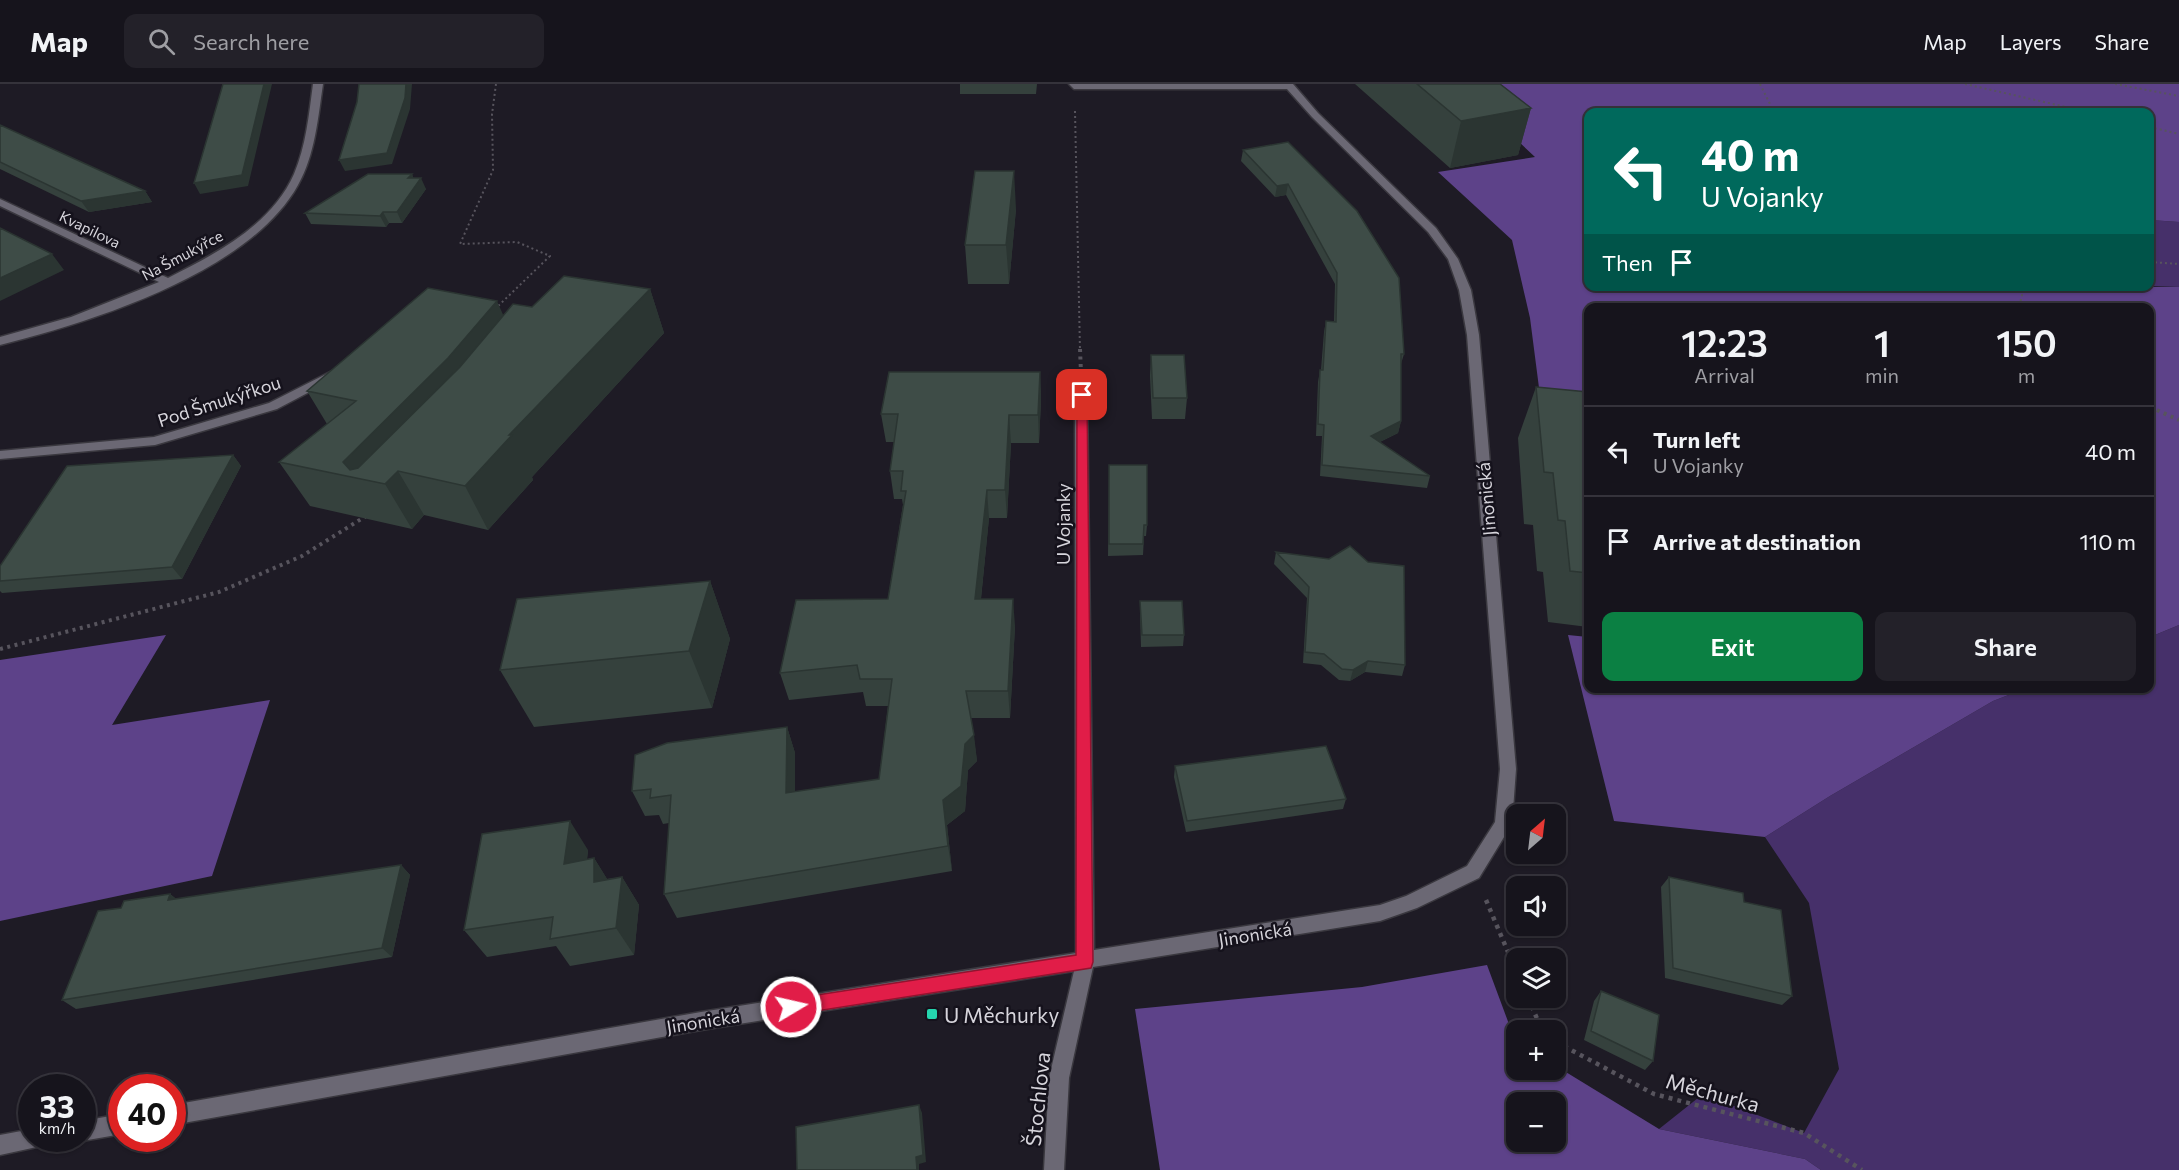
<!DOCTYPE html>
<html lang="en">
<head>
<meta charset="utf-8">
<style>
	:root { --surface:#16141c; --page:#232129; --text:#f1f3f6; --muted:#9e9ea3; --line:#35333b; --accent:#0b8043 }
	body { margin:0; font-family:Commissioner,sans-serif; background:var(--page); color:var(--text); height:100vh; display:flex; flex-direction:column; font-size:22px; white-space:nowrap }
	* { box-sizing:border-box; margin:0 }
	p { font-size:20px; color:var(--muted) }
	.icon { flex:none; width:33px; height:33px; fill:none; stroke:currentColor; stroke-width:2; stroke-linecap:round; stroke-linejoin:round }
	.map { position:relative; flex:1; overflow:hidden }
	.details { position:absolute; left:1584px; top:219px; width:570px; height:390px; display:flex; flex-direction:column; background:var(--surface); border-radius:12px; box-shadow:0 2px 4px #0004,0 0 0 2px var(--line) }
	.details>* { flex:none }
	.hud { position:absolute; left:1584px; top:24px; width:570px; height:183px; border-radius:12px; box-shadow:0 2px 4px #0004,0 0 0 2px var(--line); background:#00695c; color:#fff; overflow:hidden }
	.needle { width:39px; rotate:28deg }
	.controls { position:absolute; left:1506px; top:720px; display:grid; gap:12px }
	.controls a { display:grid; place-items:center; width:60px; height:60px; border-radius:12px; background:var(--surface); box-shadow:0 2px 4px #0004,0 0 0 2px var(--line); font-size:30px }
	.speed { position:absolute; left:18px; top:990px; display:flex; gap:12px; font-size:30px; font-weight:700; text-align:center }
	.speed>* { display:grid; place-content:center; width:78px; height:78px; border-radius:50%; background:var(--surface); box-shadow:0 2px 4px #0004,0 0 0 2px var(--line); line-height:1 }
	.speed small { font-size:15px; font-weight:400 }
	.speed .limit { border:9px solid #d22; background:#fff; color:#111 }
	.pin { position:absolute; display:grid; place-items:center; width:51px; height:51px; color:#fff; margin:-26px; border-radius:12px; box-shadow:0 3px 9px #0006 }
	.me { position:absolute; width:66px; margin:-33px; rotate:81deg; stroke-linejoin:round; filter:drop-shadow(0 0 4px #0008) }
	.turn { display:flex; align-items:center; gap:21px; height:126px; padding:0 18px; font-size:27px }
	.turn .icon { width:78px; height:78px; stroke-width:2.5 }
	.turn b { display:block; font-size:42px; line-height:51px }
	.then { display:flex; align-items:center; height:57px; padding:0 18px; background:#0003; gap:12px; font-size:22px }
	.eta { display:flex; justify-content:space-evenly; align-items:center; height:102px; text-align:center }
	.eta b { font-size:36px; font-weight:600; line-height:42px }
	.button { display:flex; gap:12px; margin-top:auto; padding:12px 18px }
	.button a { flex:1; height:69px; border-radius:12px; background:var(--accent); color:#fff; font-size:24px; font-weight:600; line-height:69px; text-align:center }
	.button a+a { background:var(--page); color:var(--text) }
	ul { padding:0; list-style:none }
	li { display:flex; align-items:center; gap:18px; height:90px; padding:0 18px; border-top:2px solid var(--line) }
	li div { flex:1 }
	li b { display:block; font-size:22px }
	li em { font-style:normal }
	header { display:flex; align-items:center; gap:36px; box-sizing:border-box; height:84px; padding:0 30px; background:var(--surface); border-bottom:2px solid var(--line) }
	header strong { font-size:28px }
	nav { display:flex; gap:33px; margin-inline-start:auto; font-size:21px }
	.search { width:420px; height:54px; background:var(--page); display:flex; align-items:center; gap:15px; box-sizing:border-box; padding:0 21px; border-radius:12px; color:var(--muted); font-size:22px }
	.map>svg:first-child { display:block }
</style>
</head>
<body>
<header>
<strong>Map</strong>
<div class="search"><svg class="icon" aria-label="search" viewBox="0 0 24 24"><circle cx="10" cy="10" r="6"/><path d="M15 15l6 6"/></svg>Search here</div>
<nav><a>Map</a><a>Layers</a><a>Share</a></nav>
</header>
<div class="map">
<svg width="2179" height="1086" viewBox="0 0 2179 1086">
	<rect width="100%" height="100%" fill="#1e1b25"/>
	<path fill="#46306a" d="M2150,136L2179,138V203L2150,202Z
		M2179,541V1086H1821L1805,1075L1659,1045L1703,1010L1804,1049L1839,985L1809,819L1765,753L1830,712L1993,617L2024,605L2150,604V553Z"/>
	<path fill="#5d4289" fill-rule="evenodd" d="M1449,0H2179V138L2150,136V28H1588V202L2179,203V541L2150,553V224H1588V333L1542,327L1530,234L1512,156L1438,88L1535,73L1483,24Z
		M166,551L112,641L270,616L212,792L0,837V576Z
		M1568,551L1588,553V604L2024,605L1993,617L1830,712L1765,753L1614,737Z
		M1487,881L1516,959V986H1556V982L1659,1045L1805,1075L1821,1086H1160L1135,925L1362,903ZM1516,1018H1556V1058H1516Z"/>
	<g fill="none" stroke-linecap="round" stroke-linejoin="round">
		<defs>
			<path id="minor" d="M313,0H323C318,34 315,71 298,101C250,188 92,238 0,261V253L71,233L159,198L0,122V115L168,194C215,170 271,142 294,90C306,62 309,30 313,0Z
				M1069,0H1293L1318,29L1436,144L1458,175L1471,206L1479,251L1516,685L1512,740L1479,794L1417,824L1380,837L1093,883L1069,994L1064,1086H1044L1049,994L1074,887L701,946L172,1041V1021L701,928L1076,869L1075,311L1081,307L1087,311L1094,866L1380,821L1406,812L1467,782L1495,738L1500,685L1467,251L1459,206L1448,175L1428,148L1312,33L1287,5H1074Z
				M332,287L338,291L336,294L277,325L155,361L0,375V367L154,353L269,319Z
				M122,1030V1050L82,1057L75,1054H82V1037Z
				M32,1045V1054H49L46,1061L0,1071V1051Z"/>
		</defs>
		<use href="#minor" stroke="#3a383f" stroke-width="3"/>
		<path stroke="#57545d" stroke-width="2" stroke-dasharray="2 3" stroke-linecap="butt" d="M496,0L492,30L493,86L460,160L517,158L550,172L496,224
			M1760,0L1774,28
			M1965,0L2088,28
			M2115,0L2179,12
			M1075,27L1080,267
			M2150,43L2179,50
			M2150,178L2179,180
			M2016,202L2022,211L2019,224"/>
		<path stroke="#57545d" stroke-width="4" stroke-dasharray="3 4.5" stroke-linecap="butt" d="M1080,265L1081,289
			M2150,323L2179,336
			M0,565L219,508L302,472L366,432"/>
		<path stroke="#57545d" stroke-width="4.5" stroke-dasharray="4 5" stroke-linecap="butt" d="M1486,816L1516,887
			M1528,914L1542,946
			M1556,958L1654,1010L1804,1049L1862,1086"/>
		<use href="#minor" fill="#6b6874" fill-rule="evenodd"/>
	</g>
	<path fill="#35413d" d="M960,0H1037L1036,10H960Z
		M1355,0H1500L1531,24L1518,71L1450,84Z
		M0,41L145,107L152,118L89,128L0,85Z
		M1288,58L1404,270L1401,280V337L1398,349L1380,358L1430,392L1427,404L1320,392L1322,352H1316L1318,298L1320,286H1321L1324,248L1326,237L1334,238L1335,200L1286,111L1275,113L1241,77L1243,66Z
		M412,90L413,94L426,105L402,139H389L386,143L311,140L305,129Z
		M1016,125L1009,200H968L965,161Z
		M650,205L664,249L532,393L533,396L488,446L424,431L412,445L310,422L279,378L327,340L307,307L503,231L532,223Z
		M1151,271L1187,314L1185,335H1152L1150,292Z
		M1040,288L1041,316L1039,359H1011L1007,434H989L981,515L1015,542L1010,634H971L977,677L968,686L965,727L947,741L952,787L677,834L664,810L669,739L663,740L659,731L645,732L632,707L787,643L795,669V708L879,695L888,622H866L863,608L789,616L780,589L888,515L903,421L902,415H894L890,387L894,358H886L881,330Z
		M1536,303L1588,308V543L1548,538L1543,488L1537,487L1533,441L1524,440L1518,354Z
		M233,371L241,382L182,495L2,509L0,507V482Z
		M1109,381L1147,441L1146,452H1144L1143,471L1108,472Z
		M1276,468L1405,581L1402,592L1365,588L1350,597L1339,596L1321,581L1303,579L1307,514L1274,480Z
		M710,497L730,555L712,624L534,643L500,586Z
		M1140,517L1184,551L1183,562L1141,563L1140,528Z
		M1175,682L1346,715L1343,725L1186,748L1174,693Z
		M588,766L587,776L594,774L607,795L622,793L639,821L634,871L570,882L556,862L487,873L464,846Z
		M401,781L410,791L392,873L76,925L62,916L121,824L170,810L176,815Z
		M1669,793L1744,818L1792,912L1782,921L1665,894L1661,803Z
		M1601,907L1653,977L1645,986L1584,956L1594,917Z"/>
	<path fill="#2b3532" d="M264,0H272L248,102L200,110L194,99Z
		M406,0H412L410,25L392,80L345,87L339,76Z
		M1531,24L1518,71L1450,84L1461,37Z
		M1014,87L1016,125L1009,200L1006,161Z
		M412,90L416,101L421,94L426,105L402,139L397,128L408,94Z
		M1288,100L1286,111L1275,113L1277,102Z
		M145,107L152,118L89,128L81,117Z
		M383,128L389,139L386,143L380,132Z
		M52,170L64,186L0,217V194Z
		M650,205L664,249L532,393L533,396L488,446L465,402L509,351Z
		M497,217L516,260L398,387L424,431L412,445L385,400L352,393L343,378Z
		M1040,288L1041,316L1039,359L1038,331Z
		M1009,331L1011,359L1007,434L1005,406Z
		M1401,337L1398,349L1369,363L1371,352Z
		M233,371L241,382L182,495L172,483Z
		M987,406L989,434L978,543L975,515Z
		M710,497L730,555L712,624L689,567Z
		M1013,515L1015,542L1010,634L1008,607Z
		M1368,577L1365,588L1350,597L1353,586Z
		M787,643L795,669V735L786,709Z
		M974,651L977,677L968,686L965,727L947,741L952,787L948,762L943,716L965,660Z
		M570,737L588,766L583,808L564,780Z
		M594,774L612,803L594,798Z
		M401,781L410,791L392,873L382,864Z
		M622,793L639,821L634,871L616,844Z
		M170,810L183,820L168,816Z
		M919,1021L922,1029L926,1078L919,1080V1086H917L916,1073Z"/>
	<path fill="#3e4c47" stroke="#2b3532" stroke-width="1.5" d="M223,0H264L242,91L194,99Z
		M359,0H406L405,14L387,69L339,76L357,18Z
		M1417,0H1500L1531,24L1461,37Z
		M0,41L145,107L81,117L0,78Z
		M1288,58L1357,127L1399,194L1404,270H1401V337L1371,352L1430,392L1322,381L1324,341L1318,340L1320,286H1323L1326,237L1336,238L1337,189L1288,100L1277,102L1243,66Z
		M975,87H1014L1006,161H965Z
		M368,90H412L408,94H421L397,128H383L380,132L305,129Z
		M0,144L52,170L0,194Z
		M564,192L650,205L509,351H512L465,402L398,387L385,400L279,378L356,317L307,307L428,204L497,217L448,274L343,378L350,386L358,384L460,283L513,220L532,223Z
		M1151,271H1184L1187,314H1153Z
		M889,288H1040L1038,331H1009L1005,406H987L975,515H1013L1008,607H966L974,651L965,660L961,702L943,716L948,762L664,810L671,711L650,714L651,705L632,707L635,671L667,659L787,643L786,709L879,695L892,595H860L857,581L780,589L796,516L888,515L906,407H901L903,387H890L898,330H881Z
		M1536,303L1588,308V489L1570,487L1565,437L1558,436L1553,389L1544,388Z
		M233,371L172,483L0,497V482L67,382Z
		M1109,381H1147V441H1144L1143,460H1109Z
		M1350,462L1368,478L1404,482L1405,581L1368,577L1353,586L1342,585L1324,570L1305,568L1309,503L1276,468L1329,475Z
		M710,497L689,567L500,586L517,515Z
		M1140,517H1182L1184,551H1142Z
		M1326,662L1346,715L1187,737L1175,682Z
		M570,737L564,780L594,774V798L622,793L616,844L550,855L553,833L464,846L482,750Z
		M401,781L382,864L62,916L98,827L121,824L124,817L170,810L168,816Z
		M1669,793L1743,809L1744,818L1781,826L1792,912L1673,884Z
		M1601,907L1659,931L1653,977L1591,947Z
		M919,1021L923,1071L916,1073L917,1086H797L796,1043Z"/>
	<path fill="#e11d48" stroke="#92132f" stroke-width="1.5" d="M1077,308L1087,311L1093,878L1091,884L791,931L785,929L783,923L785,917L791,915L1076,871Z"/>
	<rect fill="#25d5ae" stroke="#15121c" stroke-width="2" x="926" y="924" width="12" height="12" rx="3"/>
	<g text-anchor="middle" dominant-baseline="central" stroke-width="5" stroke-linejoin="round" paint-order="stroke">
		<g font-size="15" fill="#d7d5dc" stroke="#15121c">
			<text transform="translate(90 145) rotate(26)">Kvapilova</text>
			<text transform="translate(182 171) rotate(-28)">Na Šmukýřce</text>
		</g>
		<g font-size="18" fill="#d7d5dc" stroke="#15121c">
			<text transform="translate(219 317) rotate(-18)">Pod Šmukýřkou</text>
			<text transform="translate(1486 415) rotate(-95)">Jinonická</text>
			<text transform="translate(1063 440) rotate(-90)">U Vojanky</text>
			<text transform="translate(1255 850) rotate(-9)">Jinonická</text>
			<text transform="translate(703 937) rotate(-9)">Jinonická</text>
		</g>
		<g font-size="21" fill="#d7d5dc" stroke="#15121c" text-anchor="start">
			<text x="944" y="930">U Měchurky</text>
		</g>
		<g font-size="21" fill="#d7d5dc" stroke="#15121c">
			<text transform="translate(1713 1008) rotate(15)">Měchurka</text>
			<text transform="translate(1037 1015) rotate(-84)">Štochlova</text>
		</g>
	</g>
</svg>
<div class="controls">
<a><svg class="needle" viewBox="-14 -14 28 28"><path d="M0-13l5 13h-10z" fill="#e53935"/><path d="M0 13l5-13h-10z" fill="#9e9ea3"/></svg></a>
<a><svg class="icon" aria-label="sound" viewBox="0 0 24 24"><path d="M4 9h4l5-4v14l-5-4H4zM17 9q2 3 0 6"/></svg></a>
<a><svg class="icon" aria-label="layers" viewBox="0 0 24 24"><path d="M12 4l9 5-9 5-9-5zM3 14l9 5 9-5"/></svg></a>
<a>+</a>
<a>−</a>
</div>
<div class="speed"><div>33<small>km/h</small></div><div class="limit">40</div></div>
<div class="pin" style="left:1082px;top:311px;background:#d93025"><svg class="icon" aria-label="arrive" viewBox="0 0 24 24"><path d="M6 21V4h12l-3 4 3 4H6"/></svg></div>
<svg class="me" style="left:791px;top:923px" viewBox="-20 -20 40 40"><circle r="17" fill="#e11d48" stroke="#fff" stroke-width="3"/><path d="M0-11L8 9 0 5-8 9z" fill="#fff"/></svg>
<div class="hud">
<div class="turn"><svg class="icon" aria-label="left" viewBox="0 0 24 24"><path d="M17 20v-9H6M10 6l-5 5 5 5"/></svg><div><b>40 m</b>U Vojanky</div></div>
<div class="then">Then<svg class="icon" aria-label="arrive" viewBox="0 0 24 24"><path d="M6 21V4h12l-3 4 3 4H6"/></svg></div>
</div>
<section class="details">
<div class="eta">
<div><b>12:23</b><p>Arrival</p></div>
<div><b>1</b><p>min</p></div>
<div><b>150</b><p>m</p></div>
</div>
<ul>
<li><svg class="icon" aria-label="left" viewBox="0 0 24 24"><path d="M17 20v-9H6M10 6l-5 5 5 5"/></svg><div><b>Turn left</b><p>U Vojanky</p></div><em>40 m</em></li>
<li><svg class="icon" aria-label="arrive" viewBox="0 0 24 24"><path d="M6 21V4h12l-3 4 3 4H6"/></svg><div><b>Arrive at destination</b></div><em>110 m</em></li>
</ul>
<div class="button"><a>Exit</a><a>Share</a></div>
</section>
</div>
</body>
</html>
